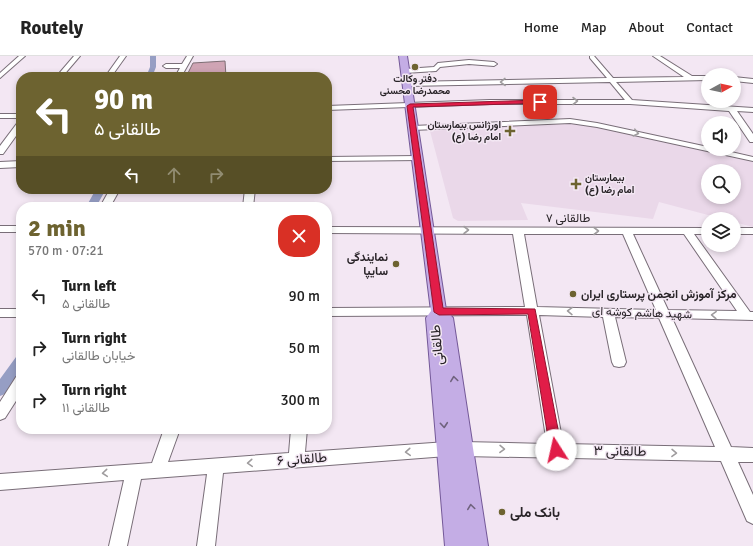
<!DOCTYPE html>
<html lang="en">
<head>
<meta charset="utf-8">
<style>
	:root { --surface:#fff; --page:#f2f2f2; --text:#222; --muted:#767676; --line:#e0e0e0; --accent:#6d6330 }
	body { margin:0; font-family:Signika,Vazirmatn,sans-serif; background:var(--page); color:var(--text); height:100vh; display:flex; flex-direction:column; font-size:15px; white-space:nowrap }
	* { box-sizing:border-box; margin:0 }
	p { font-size:13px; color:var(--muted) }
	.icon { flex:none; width:22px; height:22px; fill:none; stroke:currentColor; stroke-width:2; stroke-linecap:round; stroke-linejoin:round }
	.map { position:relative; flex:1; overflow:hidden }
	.details { position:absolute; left:16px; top:146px; width:316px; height:232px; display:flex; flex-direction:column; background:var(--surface); border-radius:16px; box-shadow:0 2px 6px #0003 }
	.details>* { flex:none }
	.hud { position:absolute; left:16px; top:16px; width:316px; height:122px; border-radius:16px; box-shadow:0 2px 6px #0003; background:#6d6330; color:#fff; overflow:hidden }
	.needle { width:26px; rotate:82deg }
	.tools { position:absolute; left:701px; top:12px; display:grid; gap:8px }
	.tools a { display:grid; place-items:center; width:40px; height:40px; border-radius:50%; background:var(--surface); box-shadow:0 2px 6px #0003; font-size:20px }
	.pin { position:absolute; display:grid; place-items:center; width:34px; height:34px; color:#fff; margin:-17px; border-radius:8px; box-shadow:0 2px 6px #0006 }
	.me { position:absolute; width:44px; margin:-22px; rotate:350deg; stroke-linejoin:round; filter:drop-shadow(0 0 3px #0008) }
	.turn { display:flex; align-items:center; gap:14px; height:84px; padding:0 12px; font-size:18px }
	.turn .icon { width:52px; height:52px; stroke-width:2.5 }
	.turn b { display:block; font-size:28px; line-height:34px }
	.lanes { display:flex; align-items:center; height:38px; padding:0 12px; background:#0003; justify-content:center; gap:20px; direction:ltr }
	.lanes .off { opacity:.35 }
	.round { display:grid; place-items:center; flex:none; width:42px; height:42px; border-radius:16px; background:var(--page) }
	.summary { display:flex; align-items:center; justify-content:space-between; height:68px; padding:0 12px }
	h1 { font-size:24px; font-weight:800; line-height:30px; color:var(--accent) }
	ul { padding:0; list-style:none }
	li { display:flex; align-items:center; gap:12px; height:52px; padding:0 12px }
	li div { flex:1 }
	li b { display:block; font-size:15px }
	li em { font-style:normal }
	header { display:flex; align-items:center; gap:24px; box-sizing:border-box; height:56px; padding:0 20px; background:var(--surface); border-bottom:1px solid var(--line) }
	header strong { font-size:19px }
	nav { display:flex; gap:22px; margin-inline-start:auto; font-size:14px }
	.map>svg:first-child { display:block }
</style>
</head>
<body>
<header>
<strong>Routely</strong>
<nav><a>Home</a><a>Map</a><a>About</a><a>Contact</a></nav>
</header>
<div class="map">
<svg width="753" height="490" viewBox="0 0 753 490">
	<rect width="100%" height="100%" fill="#f3e7f3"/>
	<path fill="#ead8e9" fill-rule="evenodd" d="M571,67L589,69L753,106V171L734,166V163H723L659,146L653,163L521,147L528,164L458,165L453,162L430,75L526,68ZM708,115H734V141H708Z"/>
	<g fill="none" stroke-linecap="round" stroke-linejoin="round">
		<path fill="#969ec4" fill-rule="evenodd" d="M150,0H156V11L152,21H146L150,11Z
			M96,133H106L96,151H86Z
			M21,300V315L5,338L0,340V323L16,301Z"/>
	</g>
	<path fill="#cfa4b4" stroke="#7d6e74" d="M225,5L226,21H186L193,7Z"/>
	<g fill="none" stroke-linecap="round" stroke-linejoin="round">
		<defs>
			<path id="minor" d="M19,0H25L0,22V17Z
				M74,0H80L62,21H56Z
				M120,0H126L111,21H105Z
				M187,0H193L181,21H175L180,12H166L163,10L166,8H182Z
				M590,0H594L613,22L684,21L653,0H660L692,20H708V24L616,26L632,44L753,52V56L737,55L753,78V86H750L729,55L630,48H490L327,54V50L490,44H625L610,26L407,30L404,28L407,26L607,22L590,2Z
				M469,4L494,6L497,8L494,10L469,8L440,11L436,15L405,17L402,15L405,13L434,11L438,7Z
				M734,21L753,23V27L734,25Z
				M0,58H21V62H0Z
				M570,63L597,67L708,91V93H718L753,101V105L597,71L570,67L413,74L409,72L413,70Z
				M18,66H21V73L3,98H0V90Z
				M417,100L421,102L420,104L327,105V101Z
				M21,105V111L0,112V106Z
				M110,133H120L110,151H100Z
				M245,133H255L253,151H243Z
				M165,147L168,148L169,151H159Z
				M0,170H21V176H0Z
				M327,171L708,172V178H694L750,256H753V264L672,262L731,391L753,392V406H738L753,439V468L747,465L721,405L463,400L457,398L455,393L457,388L463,386L547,388L527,259L327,260V252L525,251L513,178L327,177ZM524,178H623L656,254L537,251ZM633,178H684L737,255L668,254ZM539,259L603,261L612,306L614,310L619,311L624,310L626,306L615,261L659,262L715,391L563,388Z
				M734,172H753V178H734Z
				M0,253H21V261H0Z
				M21,319V337L5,362L0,364V346L16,321Z
				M164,373H180L168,406L289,397L291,373H307L305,396L447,386L453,388L455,393L453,398L447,400L223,417L215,490H197L207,418L141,423L127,490H109L124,424L0,434V418L152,407Z"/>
			<path id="major" d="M399,0H407L446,254L453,262L488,490H445L426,262L431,255Z"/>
		</defs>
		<use href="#minor" stroke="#796e78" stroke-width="2"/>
		<use href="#major" stroke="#745998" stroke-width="2"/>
		<use href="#minor" fill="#fff" fill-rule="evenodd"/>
		<use href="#major" fill="#c4ade5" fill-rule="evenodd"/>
	</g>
	<defs><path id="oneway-chevron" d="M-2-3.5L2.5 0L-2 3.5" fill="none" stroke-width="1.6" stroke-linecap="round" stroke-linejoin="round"/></defs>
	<g stroke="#9f9c9e">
		<use href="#oneway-chevron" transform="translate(503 26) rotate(179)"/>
		<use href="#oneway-chevron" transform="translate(575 45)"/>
		<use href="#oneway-chevron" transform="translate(636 77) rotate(13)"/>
		<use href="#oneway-chevron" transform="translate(466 174)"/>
		<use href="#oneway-chevron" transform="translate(596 175)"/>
		<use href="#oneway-chevron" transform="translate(570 255) rotate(-179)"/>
		<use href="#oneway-chevron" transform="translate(714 259) rotate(-178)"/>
		<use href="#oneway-chevron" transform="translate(502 393) rotate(1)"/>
		<use href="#oneway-chevron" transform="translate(408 396) rotate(176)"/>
		<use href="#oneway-chevron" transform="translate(674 397) rotate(1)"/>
		<use href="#oneway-chevron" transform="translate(250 407) rotate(176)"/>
		<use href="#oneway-chevron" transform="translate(105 417) rotate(175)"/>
	</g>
	<g stroke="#6f627d">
		<use href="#oneway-chevron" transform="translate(454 323) rotate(-98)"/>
		<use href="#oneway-chevron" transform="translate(444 369) rotate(85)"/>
		<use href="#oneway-chevron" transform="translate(471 451) rotate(-98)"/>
	</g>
	<path fill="#e11d48" stroke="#92132f" d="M540,44L543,46L542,47L413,51L443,252L535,253L562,394L560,398L556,400L551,398L550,394L528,258L439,259L434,256L407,50L410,48Z"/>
	<g fill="#6d6330" stroke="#f3e7f3" stroke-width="1.5">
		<circle cx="415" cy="11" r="4"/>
		<path d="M508 69h4v4h4v4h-4v4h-4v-4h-4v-4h4z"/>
		<path d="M574 122h4v4h4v4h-4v4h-4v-4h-4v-4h4z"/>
		<circle cx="396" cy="208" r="4"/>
		<circle cx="573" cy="238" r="4"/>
		<circle cx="502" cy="456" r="4"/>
	</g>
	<g text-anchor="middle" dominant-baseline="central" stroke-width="3" stroke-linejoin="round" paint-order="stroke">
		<g font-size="10" font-weight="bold" fill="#292428" stroke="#f3e7f3">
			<text x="415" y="23">دفتر وکالت<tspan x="415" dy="12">محمدرضا محسنی</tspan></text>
			<text x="501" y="69" text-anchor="end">اورژانس بیمارستان<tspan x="501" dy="12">امام رضا (ع)</tspan></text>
			<text x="585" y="122" text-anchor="start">بیمارستان<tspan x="585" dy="12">امام رضا (ع)</tspan></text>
		</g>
		<g font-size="12" fill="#292428" stroke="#f3e7f3">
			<text x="568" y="162">طالقانی ۷</text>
			<text transform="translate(642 257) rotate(2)">شهید هاشم کوشه ای</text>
		</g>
		<g font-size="12" font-weight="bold" fill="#292428" stroke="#f3e7f3" text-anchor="end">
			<text x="388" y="201">نمایندگی<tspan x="388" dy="14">سایپا</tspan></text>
			<text x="581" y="238" text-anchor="start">مرکز آموزش انجمن پرستاری ایران</text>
		</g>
		<g font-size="14" fill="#292428" stroke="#f3e7f3">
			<text transform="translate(437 289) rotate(-95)">طالقانی</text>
			<text transform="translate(620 395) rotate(1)">طالقانی ۳</text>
			<text transform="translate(302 403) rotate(-4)">طالقانی ۶</text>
		</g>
		<g font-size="14" font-weight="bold" fill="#292428" stroke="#f3e7f3" text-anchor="start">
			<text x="510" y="456">بانک ملی</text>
		</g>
	</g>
</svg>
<div class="tools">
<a><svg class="needle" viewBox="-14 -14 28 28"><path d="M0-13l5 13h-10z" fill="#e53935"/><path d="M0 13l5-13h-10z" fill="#767676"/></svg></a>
<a><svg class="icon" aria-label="sound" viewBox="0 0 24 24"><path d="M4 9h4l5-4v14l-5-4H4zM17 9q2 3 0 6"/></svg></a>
<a><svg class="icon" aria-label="search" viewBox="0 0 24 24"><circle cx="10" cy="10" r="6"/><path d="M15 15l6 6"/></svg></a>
<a><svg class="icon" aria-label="layers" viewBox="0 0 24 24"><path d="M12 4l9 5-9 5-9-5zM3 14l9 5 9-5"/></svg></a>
</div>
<div class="pin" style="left:540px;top:46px;background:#d93025"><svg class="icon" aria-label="arrive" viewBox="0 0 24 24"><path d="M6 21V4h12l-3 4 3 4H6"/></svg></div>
<svg class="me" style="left:556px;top:394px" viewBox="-20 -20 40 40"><circle r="19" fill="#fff"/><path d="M0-13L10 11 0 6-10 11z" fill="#e11d48"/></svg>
<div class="hud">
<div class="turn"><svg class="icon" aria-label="left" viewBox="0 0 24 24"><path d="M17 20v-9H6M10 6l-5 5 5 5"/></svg><div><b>90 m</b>طالقانی ۵</div></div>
<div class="lanes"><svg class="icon" aria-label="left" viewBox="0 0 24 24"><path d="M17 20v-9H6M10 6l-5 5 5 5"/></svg><svg class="icon off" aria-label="ahead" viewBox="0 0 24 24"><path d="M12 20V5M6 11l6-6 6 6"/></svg><svg class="icon off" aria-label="right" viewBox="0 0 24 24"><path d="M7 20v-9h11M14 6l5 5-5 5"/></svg></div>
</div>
<section class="details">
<div class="summary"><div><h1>2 min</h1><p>570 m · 07:21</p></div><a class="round" style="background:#d93025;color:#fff"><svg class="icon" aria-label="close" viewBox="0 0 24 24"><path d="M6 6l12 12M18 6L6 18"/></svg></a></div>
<ul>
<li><svg class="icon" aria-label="left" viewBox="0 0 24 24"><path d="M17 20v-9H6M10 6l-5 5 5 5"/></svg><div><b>Turn left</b><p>طالقانی ۵</p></div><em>90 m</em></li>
<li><svg class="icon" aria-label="right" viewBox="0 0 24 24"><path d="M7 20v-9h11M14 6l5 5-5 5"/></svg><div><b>Turn right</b><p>خیابان طالقانی</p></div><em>50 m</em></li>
<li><svg class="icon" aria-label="right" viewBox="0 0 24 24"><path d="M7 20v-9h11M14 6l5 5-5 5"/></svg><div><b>Turn right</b><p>طالقانی ۱۱</p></div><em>300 m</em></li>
</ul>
</section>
</div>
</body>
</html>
